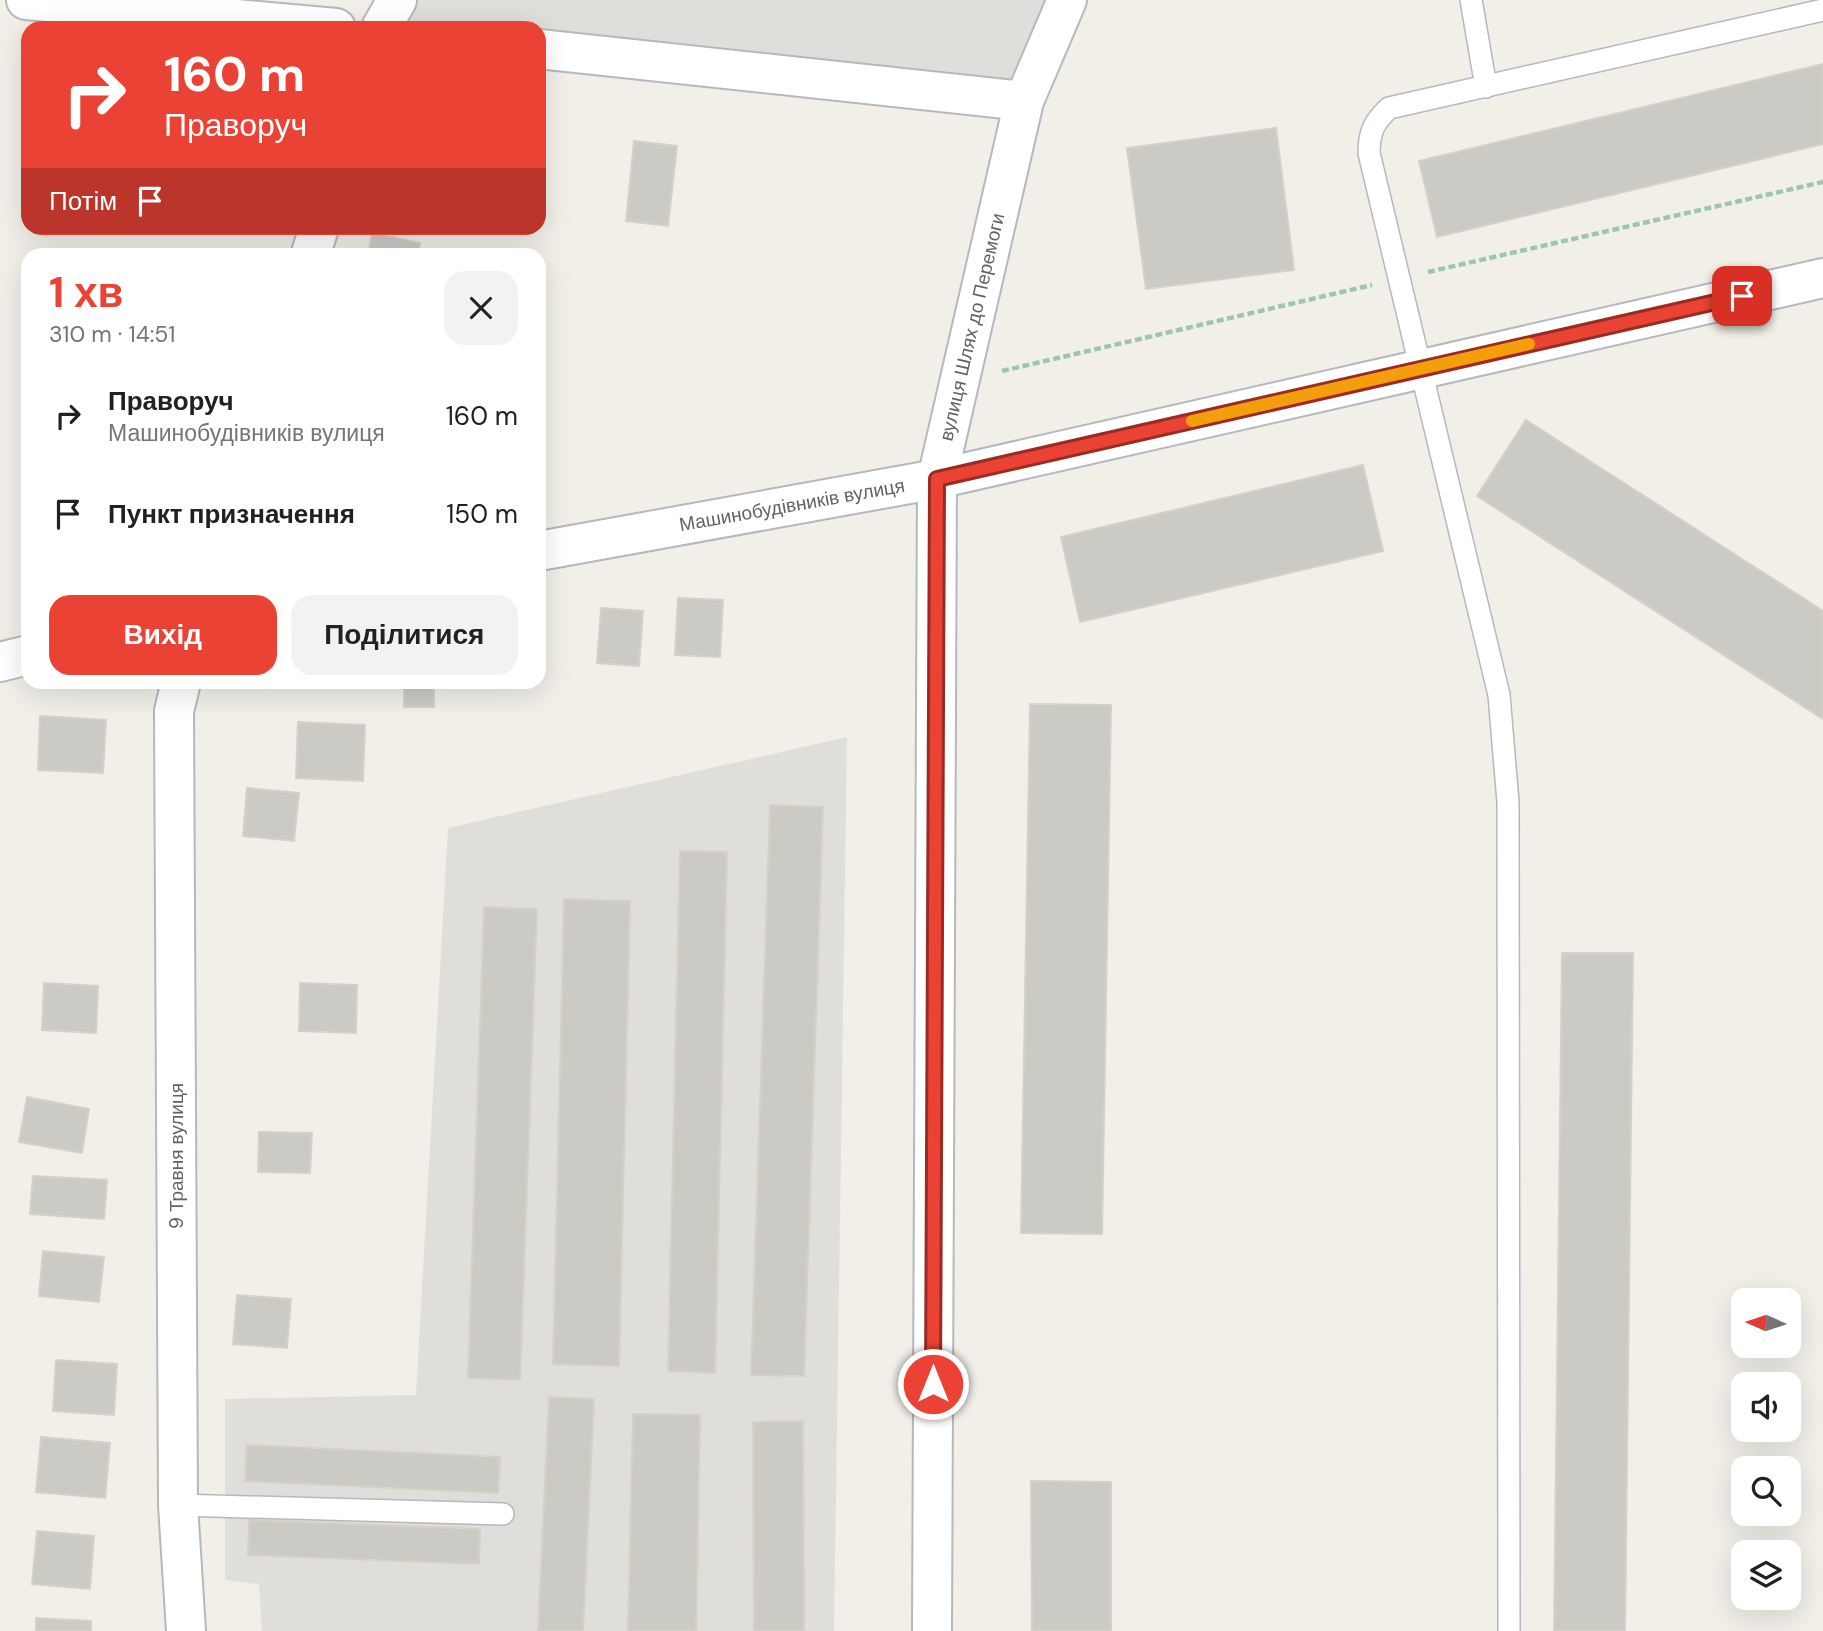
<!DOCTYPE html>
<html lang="uk">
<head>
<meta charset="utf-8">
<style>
	:root { --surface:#fff; --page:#f2f2f2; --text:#202124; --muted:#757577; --accent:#ea4335 }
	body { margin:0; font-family:"DM Sans",sans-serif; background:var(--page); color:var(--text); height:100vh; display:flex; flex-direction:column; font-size:26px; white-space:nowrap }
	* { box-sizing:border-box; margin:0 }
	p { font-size:23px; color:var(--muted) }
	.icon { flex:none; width:38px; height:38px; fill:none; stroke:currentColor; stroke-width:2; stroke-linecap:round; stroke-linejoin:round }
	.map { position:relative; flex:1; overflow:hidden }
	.details { position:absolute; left:21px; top:248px; width:525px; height:441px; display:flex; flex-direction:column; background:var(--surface); border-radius:21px; box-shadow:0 7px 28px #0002 }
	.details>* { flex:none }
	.hud { position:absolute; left:21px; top:21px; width:525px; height:214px; border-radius:21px; box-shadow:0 7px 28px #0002; background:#ea4335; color:#fff; overflow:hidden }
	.needle { width:46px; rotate:273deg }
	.buttons { position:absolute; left:1731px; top:1288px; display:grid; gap:14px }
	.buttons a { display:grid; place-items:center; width:70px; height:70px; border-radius:14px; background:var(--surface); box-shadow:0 7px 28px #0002; font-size:35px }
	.pin { position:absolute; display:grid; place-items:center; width:60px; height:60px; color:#fff; margin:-30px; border-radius:14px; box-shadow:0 4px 10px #0006 }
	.me { position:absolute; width:77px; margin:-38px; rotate:0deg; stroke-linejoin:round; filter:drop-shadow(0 0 5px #0008) }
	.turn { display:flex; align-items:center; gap:24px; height:147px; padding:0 28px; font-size:32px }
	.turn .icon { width:91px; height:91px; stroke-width:2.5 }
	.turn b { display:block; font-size:49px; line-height:60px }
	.then { display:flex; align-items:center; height:66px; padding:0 28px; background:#0003; gap:14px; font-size:26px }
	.round { display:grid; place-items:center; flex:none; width:74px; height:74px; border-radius:21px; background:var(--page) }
	.headline { display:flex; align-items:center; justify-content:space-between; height:119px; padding:0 28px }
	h1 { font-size:42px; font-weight:700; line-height:52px; color:var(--accent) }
	.button { display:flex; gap:14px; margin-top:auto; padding:14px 28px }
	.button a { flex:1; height:80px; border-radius:21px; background:var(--accent); color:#fff; font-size:28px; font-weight:700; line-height:80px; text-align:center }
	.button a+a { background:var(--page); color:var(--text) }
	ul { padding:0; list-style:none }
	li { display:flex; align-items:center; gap:21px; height:98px; padding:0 28px }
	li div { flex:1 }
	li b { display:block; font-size:26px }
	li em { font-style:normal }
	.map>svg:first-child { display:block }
</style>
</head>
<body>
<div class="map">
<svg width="1823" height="1631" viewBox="0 0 1823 1631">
	<rect width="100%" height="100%" fill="#f1efe8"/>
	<path fill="#e0deda" d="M397,0H1067L1024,101L539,49V28H382Z
		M847,737L834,1631H262L259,1584L225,1580V1399L416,1395L448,828Z"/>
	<path fill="#cccac5" stroke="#d6d1c6" stroke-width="2" d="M1823,64V144L1437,237L1419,161Z
		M1276,128L1294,270L1146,289L1127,148Z
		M634,141L677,146L668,226L626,221Z
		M372,233L420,243L418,256H368Z
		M1526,420L1823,611V719L1477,496Z
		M1363,465L1383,551L1080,622L1061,537Z
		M678,598L723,600L720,657L675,655Z
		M601,608L643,611L639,666L597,663Z
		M404,682H434V707H404Z
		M1030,704L1111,705L1102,1234L1021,1233Z
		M40,716L106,720L103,773L38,770Z
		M298,722L365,725L363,781L296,778Z
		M247,788L299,793L294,841L243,836Z
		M770,805L823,807L804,1376L751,1375Z
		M680,851L727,852L715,1373L668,1371Z
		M564,899L630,901L619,1366L553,1364Z
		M484,907L537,909L520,1380L468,1378Z
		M1562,953H1633L1625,1631H1554Z
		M44,983L98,986L96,1033L42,1030Z
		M300,983L357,985L356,1033L299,1031Z
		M27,1097L89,1109L82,1153L19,1142Z
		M259,1132L312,1133L310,1173L258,1172Z
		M33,1176L107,1180L104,1219L30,1214Z
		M43,1251L104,1257L99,1302L39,1296Z
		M237,1295L291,1299L287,1348L233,1344Z
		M56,1360L117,1364L114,1415L53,1411Z
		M549,1397L594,1399L583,1631H538Z
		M633,1414L700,1415L696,1631H628Z
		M803,1421L804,1631H754L753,1422Z
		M41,1437L110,1443L105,1498L36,1492Z
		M247,1445L500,1457L498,1493L245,1481Z
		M1031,1481L1111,1482V1631H1032Z
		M249,1520L480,1529L479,1564L248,1555Z
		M37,1531L94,1536L90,1589L32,1584Z
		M36,1618L91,1621V1631H36Z"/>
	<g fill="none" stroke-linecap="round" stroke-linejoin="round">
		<defs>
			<path id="lane" d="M1471,0L1486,87
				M178,1505L503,1514
				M1509,1631L1508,802L1499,695L1369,153C1369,132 1374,122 1389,108L1823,10"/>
			<path id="street" d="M26,0L336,28
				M381,28L397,0
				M539,49L1024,101
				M310,256L319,228
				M539,551L937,479L1823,278
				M0,662L28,655
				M181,682L174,711L178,1505L186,1631
				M932,1631L937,479L1024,101L1067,0"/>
		</defs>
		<use href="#lane" stroke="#b5b8bc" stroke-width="24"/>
		<use href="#street" stroke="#b5b8bc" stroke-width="42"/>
		<path stroke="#9cc7a9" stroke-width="4.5" stroke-dasharray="7 3.5" stroke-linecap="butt" d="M1428,272L1823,182
			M1002,371L1372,285"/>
		<use href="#lane" stroke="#fff" stroke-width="21"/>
		<use href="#street" stroke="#fff" stroke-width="38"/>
	</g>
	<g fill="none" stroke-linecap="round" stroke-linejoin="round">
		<defs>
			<path id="route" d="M933,1384L937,479L1742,296"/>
		</defs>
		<use href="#route" stroke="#982c22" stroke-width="18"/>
		<use href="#route" stroke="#ea4335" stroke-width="12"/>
		<path stroke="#f59e0b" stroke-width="12" d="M1192,421L1529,344"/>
	</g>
	<g text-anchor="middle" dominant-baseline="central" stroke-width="5" stroke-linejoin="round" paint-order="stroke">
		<g font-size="19" fill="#5f6368" stroke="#fff">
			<text transform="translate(972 327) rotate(-77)">вулиця Шлях до Перемоги</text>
			<text transform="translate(792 505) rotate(-10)">Машинобудівників вулиця</text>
			<text transform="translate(176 1156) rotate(-90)">9 Травня вулиця</text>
		</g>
	</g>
</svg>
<div class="buttons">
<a><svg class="needle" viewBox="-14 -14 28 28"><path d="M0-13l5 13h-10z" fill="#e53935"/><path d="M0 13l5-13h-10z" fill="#757577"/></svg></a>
<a><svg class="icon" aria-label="sound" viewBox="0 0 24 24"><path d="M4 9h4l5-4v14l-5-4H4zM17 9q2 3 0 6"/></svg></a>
<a><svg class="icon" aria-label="search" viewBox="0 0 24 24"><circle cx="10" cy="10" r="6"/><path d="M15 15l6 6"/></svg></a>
<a><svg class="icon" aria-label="layers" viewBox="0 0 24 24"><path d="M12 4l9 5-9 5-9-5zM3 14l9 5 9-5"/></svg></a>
</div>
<div class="pin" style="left:1742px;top:296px;background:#d93025"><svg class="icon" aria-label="arrive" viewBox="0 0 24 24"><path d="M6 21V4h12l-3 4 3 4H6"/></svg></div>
<svg class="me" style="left:933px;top:1384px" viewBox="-20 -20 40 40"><circle r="17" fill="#ea4335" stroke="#fff" stroke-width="3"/><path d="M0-11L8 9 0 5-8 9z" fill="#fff"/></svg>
<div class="hud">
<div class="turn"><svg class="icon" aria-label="right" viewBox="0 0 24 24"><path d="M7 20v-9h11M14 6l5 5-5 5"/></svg><div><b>160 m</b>Праворуч</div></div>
<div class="then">Потім<svg class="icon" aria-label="arrive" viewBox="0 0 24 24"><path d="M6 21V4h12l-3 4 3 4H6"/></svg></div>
</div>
<section class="details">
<div class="headline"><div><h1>1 хв</h1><p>310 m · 14:51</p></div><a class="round"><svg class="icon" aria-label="close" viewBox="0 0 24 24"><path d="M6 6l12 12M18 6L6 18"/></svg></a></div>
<ul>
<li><svg class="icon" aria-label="right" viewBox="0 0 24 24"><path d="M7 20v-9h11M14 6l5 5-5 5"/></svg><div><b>Праворуч</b><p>Машинобудівників вулиця</p></div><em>160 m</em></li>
<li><svg class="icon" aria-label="arrive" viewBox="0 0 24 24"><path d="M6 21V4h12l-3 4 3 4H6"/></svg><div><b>Пункт призначення</b></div><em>150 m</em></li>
</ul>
<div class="button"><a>Вихід</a><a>Поділитися</a></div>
</section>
</div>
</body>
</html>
